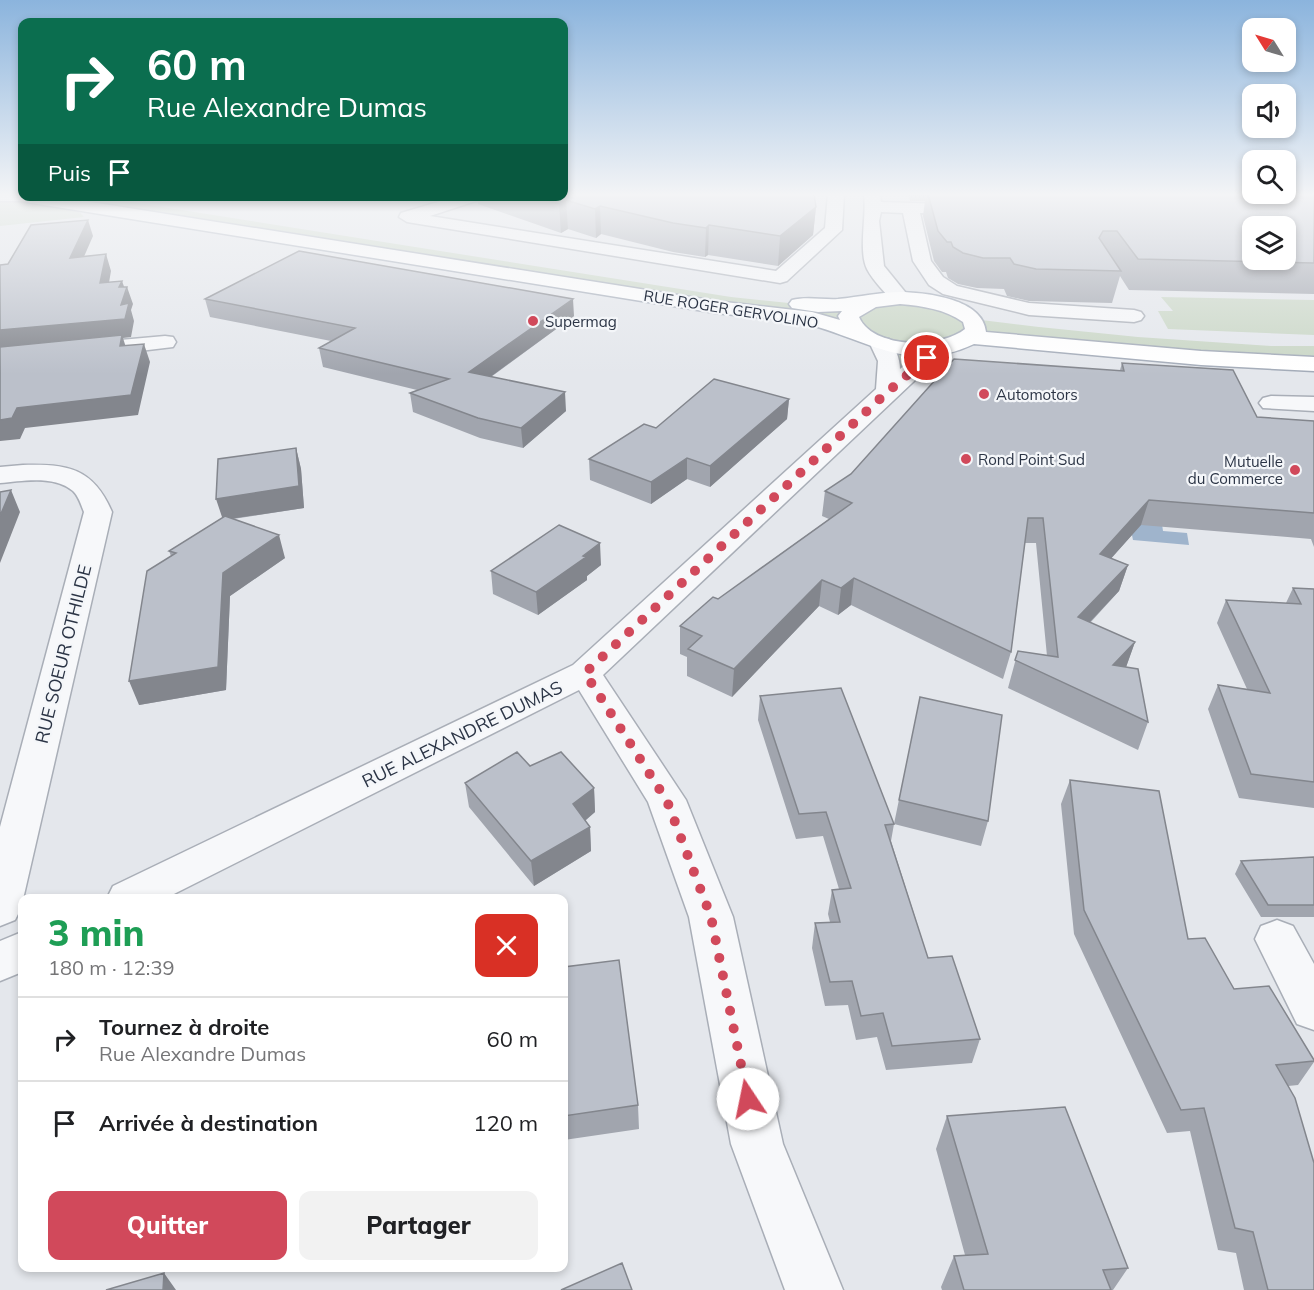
<!DOCTYPE html>
<html lang="fr">
<head>
<meta charset="utf-8">
<style>
	:root { --surface:#fff; --page:#f2f2f2; --text:#202124; --muted:#757577; --line:#e0e0e0; --accent:#d1495b }
	body { margin:0; font-family:Mulish,sans-serif; background:var(--page); color:var(--text); height:100vh; display:flex; flex-direction:column; font-size:22px; white-space:nowrap }
	* { box-sizing:border-box; margin:0 }
	p { font-size:20px; color:var(--muted) }
	.icon { flex:none; width:33px; height:33px; fill:none; stroke:currentColor; stroke-width:2; stroke-linecap:round; stroke-linejoin:round }
	.map { position:relative; flex:1; overflow:hidden }
	.details { position:absolute; left:18px; top:894px; width:550px; height:378px; display:flex; flex-direction:column; background:var(--surface); border-radius:12px; box-shadow:0 3px 9px #0003 }
	.details>* { flex:none }
	.banner { position:absolute; left:18px; top:18px; width:550px; height:183px; border-radius:12px; box-shadow:0 3px 9px #0003; background:#0b6e4f; color:#fff; overflow:hidden }
	.needle { width:39px; rotate:307deg }
	.tools { position:absolute; left:1242px; top:18px; display:grid; gap:12px }
	.tools a { display:grid; place-items:center; width:54px; height:54px; border-radius:12px; background:var(--surface); box-shadow:0 3px 9px #0003; font-size:30px }
	.pin { position:absolute; display:grid; place-items:center; width:51px; height:51px; color:#fff; margin:-26px; border:3px solid #fff; border-radius:50%; box-shadow:0 2px 6px #0007 }
	.me { position:absolute; width:66px; margin:-33px; rotate:349deg; stroke-linejoin:round; filter:drop-shadow(0 0 4px #0008) }
	.turn { display:flex; align-items:center; gap:21px; height:126px; padding:0 30px; font-size:27px }
	.turn .icon { width:78px; height:78px; stroke-width:2.5 }
	.turn b { display:block; font-size:42px; line-height:51px }
	.then { display:flex; align-items:center; height:57px; padding:0 30px; background:#0003; gap:12px; font-size:22px }
	.round { display:grid; place-items:center; flex:none; width:63px; height:63px; border-radius:12px; background:var(--page) }
	.head { display:flex; align-items:center; justify-content:space-between; height:102px; padding:0 30px }
	h1 { font-size:36px; font-weight:800; line-height:45px; color:#1e9e55 }
	.primary-button { display:flex; gap:12px; margin-top:auto; padding:12px 30px }
	.primary-button a { flex:1; height:69px; border-radius:12px; background:var(--accent); color:#fff; font-size:24px; font-weight:800; line-height:69px; text-align:center }
	.primary-button a+a { background:var(--page); color:var(--text) }
	ul { padding:0; list-style:none }
	li { display:flex; align-items:center; gap:18px; height:84px; padding:0 30px; border-top:2px solid var(--line) }
	li div { flex:1 }
	li b { display:block; font-size:22px }
	li em { font-style:normal }
	.map>svg:first-child { display:block }
</style>
</head>
<body>
<div class="map">
<svg width="1314" height="1290" viewBox="0 0 1314 1290">
	<rect width="100%" height="100%" fill="#e4e7ec"/>
	<path fill="#c9d6c5" d="M0,194H22V196L99,197L731,297L818,306L900,298L973,319L1039,327L1138,337L1271,346H1314V364L972,337L952,346L888,391L881,344L812,318L74,206L84,217L0,226Z
		M1161,297L1314,300V335L1168,329L1158,311H1173Z"/>
	<path fill="#9fb4cc" d="M1129,521L1162,524L1163,531L1187,533L1189,545L1133,540Z"/>
	<g fill="none" stroke-linecap="round" stroke-linejoin="round">
		<defs>
			<path id="minor" d="M828,194H844L842,230L787,281L780,283L407,222L399,217L401,213L458,196H484L482,199L430,216L776,271L825,228Z
				M864,194H880L881,202L974,205L976,209L974,213L968,214L920,213L931,261L943,277L957,286L1029,303L1134,310L1141,312L1144,316L1141,320L1134,322L1029,315L943,294L929,285L913,261L903,213L881,212L879,221L884,266L910,298L907,302H893C885,292 873,281 867,269C858,251 867,214 864,194Z
				M165,336L173,337L176,342L173,347L98,356L90,354L87,349L90,344L98,342Z
				M881,338L889,339C895,348 900,358 900,369C913,358 927,340 945,344L948,349L603,675L686,800L733,917L783,1144L843,1290H785L731,1144L689,917L648,802L579,690L166,898H107L113,886L573,665L876,389L878,361L870,344L873,339Z
				M1271,396L1314,397V411L1263,408L1259,403L1263,398Z
				M23,465C68,464 93,468 112,512L21,908L15,920L0,926V827L84,512C81,505 79,497 73,491C55,475 22,481 0,483V467Z
				M1277,920L1293,926L1314,964V1030L1297,1024L1255,939L1261,926Z
				M22,932V972L0,981V941Z"/>
			<path id="major" d="M0,194L53,196L716,301L812,312L840,320L838,316L842,311L818,312L792,308L789,304L792,300C806,296 823,300 838,299C859,297 881,292 902,292C928,293 983,299 986,332L1201,351L1314,357V371L1201,365L974,344C911,374 869,341 811,325C783,317 746,317 716,313L19,201H0ZM900,304C923,306 944,309 963,322L965,329C940,349 873,349 859,317L876,307Z"/>
		</defs>
		<use href="#minor" stroke="#a9aeb7" stroke-width="3"/>
		<use href="#major" stroke="#a3abb8" stroke-width="3"/>
		<use href="#minor" fill="#f7f8fa" fill-rule="evenodd"/>
		<use href="#major" fill="#fff" fill-rule="evenodd"/>
	</g>
	<path fill="#a1a5ae" d="M908,194H1314V294L1129,290L1120,276L1112,303L1029,301L1007,296L1004,289L977,288L958,284L948,278L946,272H942L934,261L923,216L925,201H910Z
		M477,196H564L816,207L813,235L778,266L708,255L705,257L673,252L601,234L596,238L568,229L561,233L478,204Z
		M205,299L574,316L491,377L566,411L523,448L480,438L413,412L410,393L417,390L323,367L319,348L331,341L210,317Z
		M1122,363L1257,417L1314,421V547L1311,539L1141,525L1111,558L1128,565L1119,591L1090,623L1135,642L1126,667L1148,722L1138,750L1008,688L1018,651L1047,656L1036,543H1025L1011,652L1003,679L851,605L838,615L819,606L732,697L687,676V657L680,654V626L718,599L829,519L822,516L825,491L1120,370Z
		M789,399L787,419L710,487L687,479L651,504L590,480L589,459L656,428Z
		M296,448L301,469L304,508L233,519L285,558L230,596L226,690L139,705L171,556L169,551L222,518Z
		M601,565L587,576V580L538,615L493,594L491,571Z
		M1293,588L1314,589V808L1239,798L1208,709L1218,685L1247,689L1217,623L1226,600L1286,603Z
		M760,696L894,824L920,697L988,821L981,846L894,824L891,841L928,958L980,1039L972,1063L886,1070L877,1037L856,1040L848,1005L825,1006L812,948L815,923L830,922L828,914L832,890L839,889L823,836L796,839L758,720Z
		M530,766L594,788L595,812L585,821L590,827L591,851L534,886L469,807L465,783Z
		M1070,780L1188,939L1234,989L1314,1060V1062L1298,1085L1288,1086L1314,1290H1244L1236,1253L1218,1250L1190,1131L1167,1133L1074,934L1061,804Z
		M1314,857V917H1261L1235,874L1241,861Z
		M564,967L638,1105L639,1129L564,1140Z
		M947,1116L1128,1268L1113,1290H942L941,1287L954,1256L965,1255L936,1149Z"/>
	<path fill="#83868d" d="M566,200L568,229L561,233L559,204Z
		M600,206L601,234L596,238L595,209Z
		M816,207L813,235L778,266L780,236Z
		M88,220L93,236L76,275L70,258Z
		M709,225L708,255L705,257L706,228Z
		M106,254L111,271L106,300L100,283Z
		M122,281L126,292L127,287L133,304L131,310L134,321L131,337L123,338L128,354L0,349V330L121,305L119,287Z
		M573,299L574,316L471,391L469,372Z
		M144,344L150,362L138,415L25,428L20,439L0,441V420L17,408Z
		M565,392L566,411L523,448L521,428Z
		M789,399L787,419L710,487V466Z
		M296,448L301,469L304,508L223,520L216,499Z
		M687,458V479L651,504V482Z
		M11,490L20,512L0,563V516Z
		M1149,500L1141,525L1092,580L1100,554Z
		M279,535L285,558L230,596L226,690L139,705L129,681L223,573Z
		M600,543L601,565L587,576V580L538,615L536,592Z
		M1128,565L1119,591L1069,644L1078,617Z
		M854,578L851,605L838,615L841,588Z
		M822,580L819,606L732,697L734,669Z
		M1135,642L1125,670L1113,665Z
		M594,788L595,812L575,829L573,804Z
		M590,827L591,851L534,886L531,861Z
		M164,1273L176,1290H163Z"/>
	<path fill="#bbc0ca" stroke="#83868d" stroke-width="1.5" fill-rule="evenodd" d="M564,194H814L816,207L780,236L709,225L706,228L673,223L600,206L595,209L566,200L559,204L536,196H564Z
		M928,194H1314V263L1138,259L1117,231H1103L1099,238L1121,271L1036,269L1014,264L1010,258H983L963,253L953,247L951,242H947L938,231ZM1252,226H1286V260H1252Z
		M88,220L70,258L106,254L100,283L122,281L119,287H127L121,305L129,303L125,319L0,330V265L8,264L31,225Z
		M299,251L573,299L469,372L565,392L521,428L478,418L410,393L449,379L319,348L355,328L205,299Z
		M122,335L120,346L144,344L131,395L17,408L12,418L0,420V347Z
		M954,359L1124,371L1122,363L1233,370L1257,417L1314,421V513L1149,500L1100,554L1128,565L1078,617L1135,642L1113,665L1138,669L1148,722L1015,660L1018,651L1058,657L1043,518H1028L1011,652L854,578L841,588L822,580L734,669L688,649L702,636L680,626L713,597L718,599L852,503L825,491L851,474Z
		M714,379L789,399L710,466L687,458L651,482L589,459L644,424L656,428Z
		M296,448L299,486L216,499L218,459Z
		M11,490L0,516V492Z
		M225,516L279,535L223,573L218,667L129,681L147,571L176,553L169,551Z
		M559,525L600,543L583,556L586,557L536,592L491,571Z
		M1293,588L1314,589V782L1251,774L1218,685L1270,693L1226,600L1301,604Z
		M841,688L894,824L885,825L928,958L952,956L980,1039L892,1046L883,1013L861,1016L852,981L830,982L815,923L840,922L832,890L851,888L826,812L799,814L760,696Z
		M920,697L1002,715L988,821L899,800Z
		M517,752L530,766L561,752L594,788L573,804L590,827L531,861L465,783Z
		M1070,780L1159,791L1188,939L1205,938L1234,989L1269,986L1314,1060V1061L1276,1065L1295,1098L1314,1163V1290H1268L1253,1232L1235,1228L1204,1108L1181,1110L1084,910Z
		M1314,857V905H1268L1241,861Z
		M619,960L638,1105L564,1116V967Z
		M1065,1107L1128,1268L1103,1270L1111,1290H964L954,1256L988,1254L947,1116Z
		M622,1263L632,1290H561Z
		M164,1273L163,1290H106Z"/>
	<linearGradient id="sky" x2="0" y2="1"><stop stop-color="#8bb4dd"/><stop offset="0.52" stop-color="#f3f4f6"/><stop offset="1" stop-color="#f3f4f6" stop-opacity="0"/></linearGradient>
	<rect width="1314" height="374" fill="url(#sky)"/>
	<g fill="none" stroke-linecap="round" stroke-linejoin="round">
		<path stroke="#d1495b" stroke-width="10" stroke-dasharray="0 18" d="M748,1099L711,917L667,801L585,673L884,395L927,358"/>
	</g>
	<g fill="#d1495b" stroke="#f4f6f9" stroke-width="2">
		<circle cx="533" cy="321" r="6"/>
		<circle cx="984" cy="394" r="6"/>
		<circle cx="966" cy="459" r="6"/>
		<circle cx="1295" cy="470" r="6"/>
	</g>
	<g text-anchor="middle" dominant-baseline="central" stroke-width="4.5" stroke-linejoin="round" paint-order="stroke">
		<g font-size="15" fill="#2b3445" stroke="#f4f6f9">
			<text transform="translate(731 309) rotate(9)">RUE ROGER GERVOLINO</text>
		</g>
		<g font-size="15" fill="#2b3445" stroke="#f4f6f9" text-anchor="start">
			<text x="545" y="321">Supermag</text>
			<text x="996" y="394">Automotors</text>
			<text x="978" y="459">Rond Point Sud</text>
			<text x="1283" y="461" text-anchor="end">Mutuelle<tspan x="1283" dy="17">du Commerce</tspan></text>
		</g>
		<g font-size="18" fill="#2b3445" stroke="#f4f6f9">
			<text transform="translate(63 654) rotate(-76)">RUE SOEUR OTHILDE</text>
			<text transform="translate(462 734) rotate(-26)">RUE ALEXANDRE DUMAS</text>
		</g>
	</g>
</svg>
<div class="tools">
<a><svg class="needle" viewBox="-14 -14 28 28"><path d="M0-13l5 13h-10z" fill="#e53935"/><path d="M0 13l5-13h-10z" fill="#757577"/></svg></a>
<a><svg class="icon" aria-label="sound" viewBox="0 0 24 24"><path d="M4 9h4l5-4v14l-5-4H4zM17 9q2 3 0 6"/></svg></a>
<a><svg class="icon" aria-label="search" viewBox="0 0 24 24"><circle cx="10" cy="10" r="6"/><path d="M15 15l6 6"/></svg></a>
<a><svg class="icon" aria-label="layers" viewBox="0 0 24 24"><path d="M12 4l9 5-9 5-9-5zM3 14l9 5 9-5"/></svg></a>
</div>
<div class="pin" style="left:927px;top:358px;background:#d93025"><svg class="icon" aria-label="arrive" viewBox="0 0 24 24"><path d="M6 21V4h12l-3 4 3 4H6"/></svg></div>
<svg class="me" style="left:748px;top:1099px" viewBox="-20 -20 40 40"><circle r="19" fill="#fff"/><path d="M0-13L10 11 0 6-10 11z" fill="#d1495b"/></svg>
<div class="banner">
<div class="turn"><svg class="icon" aria-label="right" viewBox="0 0 24 24"><path d="M7 20v-9h11M14 6l5 5-5 5"/></svg><div><b>60 m</b>Rue Alexandre Dumas</div></div>
<div class="then">Puis<svg class="icon" aria-label="arrive" viewBox="0 0 24 24"><path d="M6 21V4h12l-3 4 3 4H6"/></svg></div>
</div>
<section class="details">
<div class="head"><div><h1>3 min</h1><p>180 m · 12:39</p></div><a class="round" style="background:#d93025;color:#fff"><svg class="icon" aria-label="close" viewBox="0 0 24 24"><path d="M6 6l12 12M18 6L6 18"/></svg></a></div>
<ul>
<li><svg class="icon" aria-label="right" viewBox="0 0 24 24"><path d="M7 20v-9h11M14 6l5 5-5 5"/></svg><div><b>Tournez à droite</b><p>Rue Alexandre Dumas</p></div><em>60 m</em></li>
<li><svg class="icon" aria-label="arrive" viewBox="0 0 24 24"><path d="M6 21V4h12l-3 4 3 4H6"/></svg><div><b>Arrivée à destination</b></div><em>120 m</em></li>
</ul>
<div class="primary-button"><a>Quitter</a><a>Partager</a></div>
</section>
</div>
</body>
</html>
